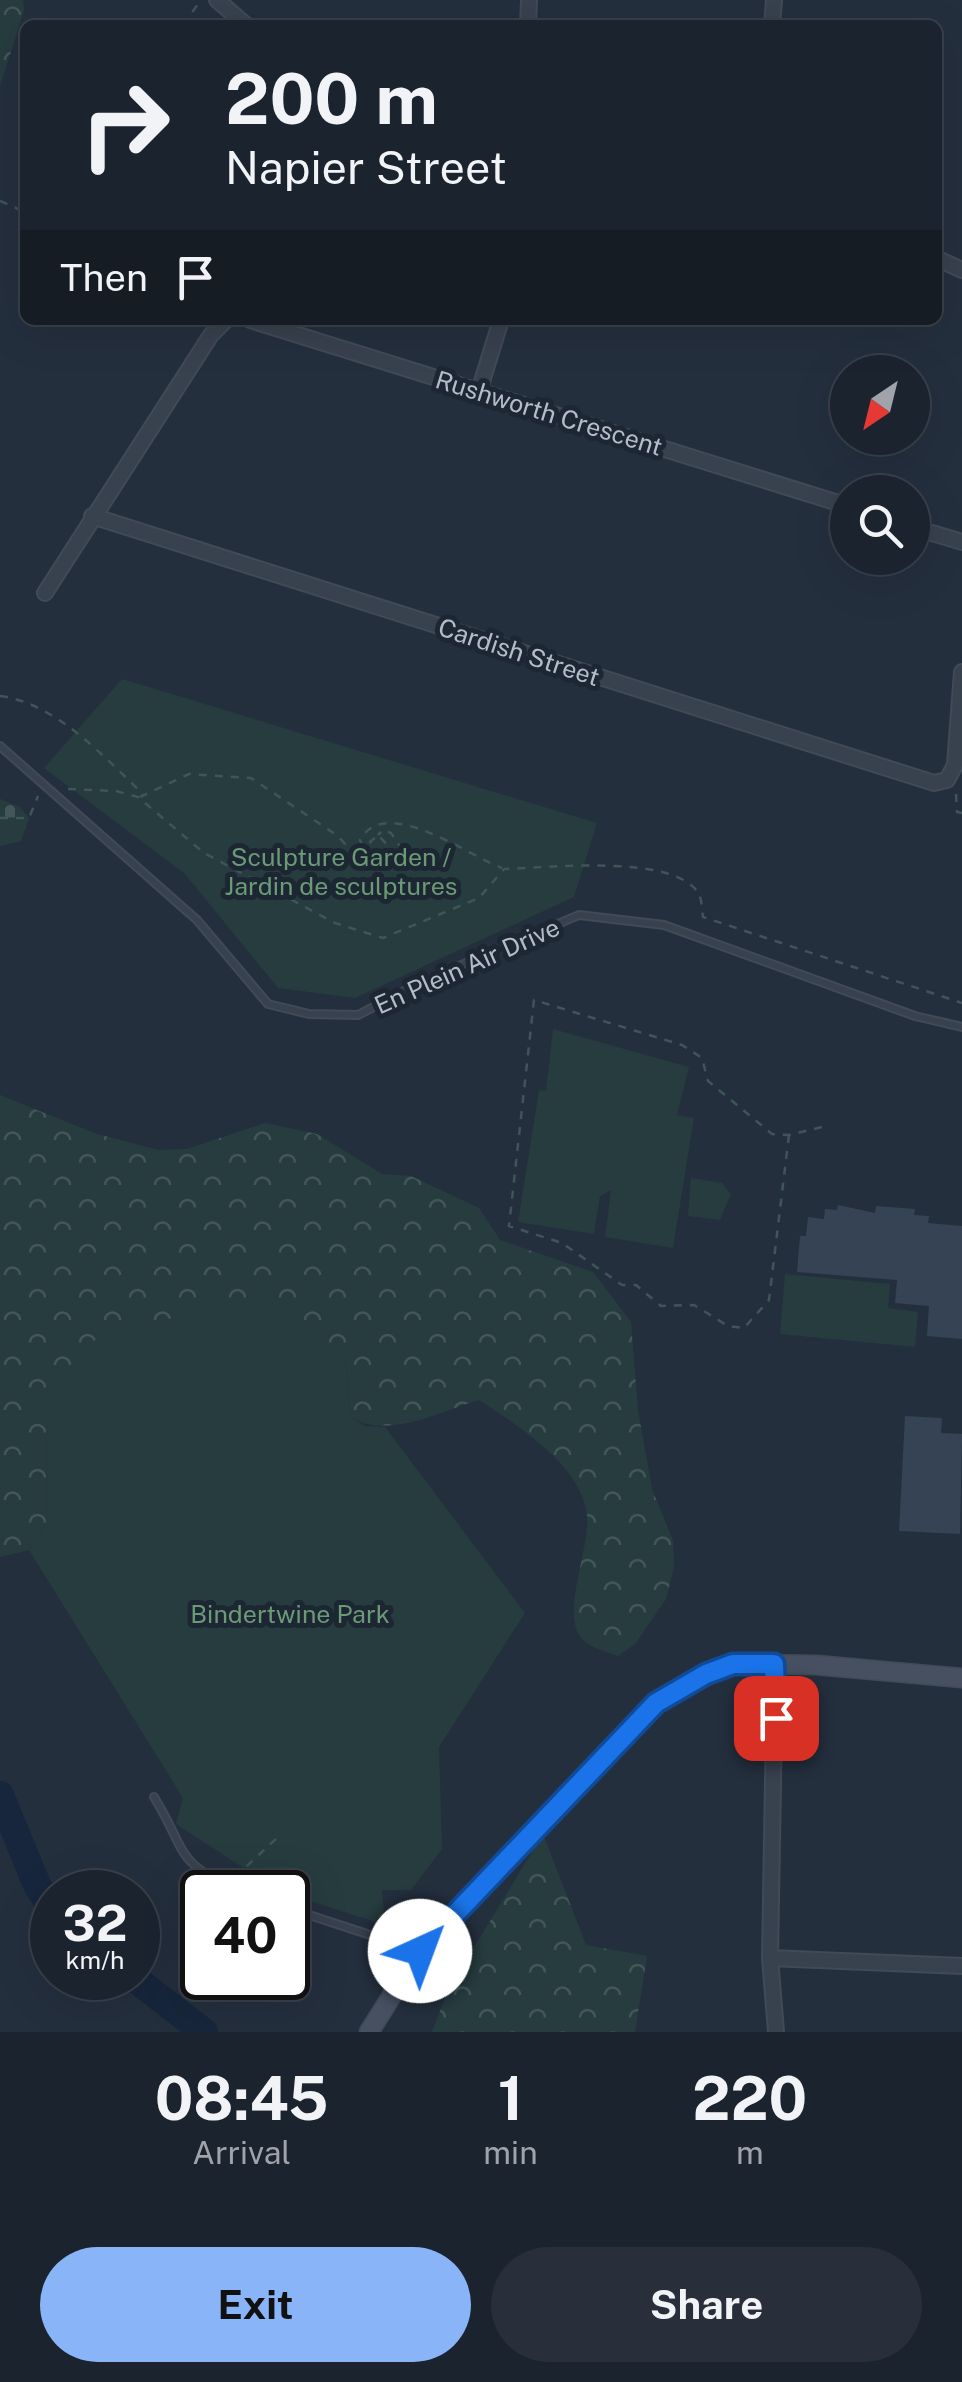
<!DOCTYPE html>
<html lang="en">
<head>
<meta charset="utf-8">
<style>
	:root { --surface:#1b232e; --page:#282f3a; --text:#f1f3f6; --muted:#a0a4aa; --line:#39404a; --accent:#8ab4f8 }
	body { margin:0; font-family:"Public Sans",sans-serif; background:var(--page); color:var(--text); height:100vh; display:flex; flex-direction:column; font-size:38px; white-space:nowrap }
	* { box-sizing:border-box; margin:0 }
	p { font-size:32px; color:var(--muted) }
	.icon { flex:none; width:55px; height:55px; fill:none; stroke:currentColor; stroke-width:2; stroke-linecap:round; stroke-linejoin:round }
	.map { position:relative; height:2032px; overflow:hidden }
	.side { display:flex; flex-direction:column; background:var(--surface); flex:1 }
	.side>* { flex:none }
	.hud { position:absolute; left:20px; top:20px; width:922px; height:305px; border-radius:15px; box-shadow:0 10px 40px #0002,0 0 0 2px var(--line); background:#1b232e; color:var(--text); overflow:hidden }
	.needle { width:65px; rotate:215deg }
	.controls { position:absolute; left:830px; top:355px; display:grid; gap:20px }
	.controls a { display:grid; place-items:center; width:100px; height:100px; border-radius:50%; background:var(--surface); box-shadow:0 10px 40px #0002,0 0 0 2px var(--line); font-size:50px }
	.speed { position:absolute; left:30px; top:1870px; display:flex; gap:20px; font-size:50px; font-weight:700; text-align:center }
	.speed>* { display:grid; place-content:center; width:130px; height:130px; border-radius:50%; background:var(--surface); box-shadow:0 10px 40px #0002,0 0 0 2px var(--line); line-height:1 }
	.speed small { font-size:25px; font-weight:400 }
	.speed .limit { border:5px solid #111; border-radius:15px; background:#fff; color:#111 }
	.pin { position:absolute; display:grid; place-items:center; width:85px; height:85px; color:#fff; margin:-42px; border-radius:20px; box-shadow:0 5px 15px #0006 }
	.me { position:absolute; width:110px; margin:-55px; rotate:43deg; stroke-linejoin:round; filter:drop-shadow(0 0 8px #0008) }
	.turn { display:flex; align-items:center; gap:35px; height:210px; padding:0 40px; font-size:45px }
	.turn .icon { width:130px; height:130px; stroke-width:2.5 }
	.turn b { display:block; font-size:70px; line-height:85px }
	.then { display:flex; align-items:center; height:95px; padding:0 40px; background:#0003; gap:20px; font-size:38px }
	.eta { display:flex; justify-content:space-evenly; align-items:center; height:170px; text-align:center }
	.eta b { font-size:60px; font-weight:700; line-height:70px }
	.button { display:flex; gap:20px; margin-top:auto; padding:20px 40px }
	.button a { flex:1; height:115px; border-radius:60px; background:var(--accent); color:#111; font-size:40px; font-weight:700; line-height:115px; text-align:center }
	.button a+a { background:var(--page); color:var(--text) }
	.map>svg:first-child { display:block }
</style>
</head>
<body>
<div class="map">
<svg width="962" height="2032" viewBox="0 0 962 2032">
	<defs>
		<pattern id="forest-crowns" width="20" height="18" patternUnits="userSpaceOnUse" patternTransform="scale(2.5)"><rect width="20" height="18" fill="#263c3f"/><path d="M2 6a3 3 0 1 1 6 0M12 15a3 3 0 1 1 6 0" fill="none" stroke="#435659"/></pattern>
		<pattern id="cemetery-stones" width="16" height="16" patternUnits="userSpaceOnUse" patternTransform="scale(2.5)"><rect width="16" height="16" fill="#263c3f"/><path d="M2 7V4a2 2 0 0 1 4 0v3zM10 15v-3a2 2 0 0 1 4 0v3z" fill="#435659"/></pattern>
	</defs>
	<rect width="100%" height="100%" fill="#242f3e"/>
	<path fill="url(#forest-crowns)" d="M0,0H23L24,10L0,86Z
		M0,1095L94,1133L158,1150L187,1149L265,1123L317,1134L382,1174L411,1176L479,1208L500,1240L593,1272L631,1322L638,1410L652,1489L673,1541L674,1567L666,1599L635,1644L618,1656C608,1652 591,1648 583,1640C559,1616 591,1548 587,1514C581,1465 516,1424 479,1400C441,1411 387,1440 351,1417L345,1358L46,1416L47,1522L29,1550L0,1557Z
		M543,1834L586,1945L647,1956L635,2032H432L448,1990Z"/>
	<path fill="url(#cemetery-stones)" d="M0,799L20,807L29,818L21,841L0,846Z"/>
	<path fill="#263c3f" d="M122,679L597,823L574,897L355,998L278,988L184,873L44,768Z
		M553,1029L689,1067L677,1115L694,1118L673,1248L605,1237L611,1190L600,1196L594,1234L518,1222L539,1090L546,1091Z
		M691,1178L722,1183L731,1194L720,1220L688,1216Z
		M785,1274L890,1284L888,1308L918,1312L915,1347L780,1334Z
		M276,1306L298,1317L345,1358L351,1417L365,1426L385,1427L525,1613L439,1747L442,1849L411,1890H382L385,1925L279,1891L176,1824L183,1798L29,1550L47,1522L46,1416L64,1388L63,1379L70,1378L95,1340L197,1311Z"/>
	<g fill="none" stroke-linecap="round" stroke-linejoin="round">
		<path stroke="#17263c" stroke-width="28" d="M0,1795L37,1885L52,1908
			M134,1978L204,2032"/>
	</g>
	<path fill="#364354" d="M838,1205L875,1213L876,1206L915,1209L914,1215L929,1216L928,1223L962,1226V1339L927,1336L929,1306L895,1303L897,1280L797,1272L800,1236H806L808,1217L824,1219L825,1209L837,1210Z
		M905,1416L942,1418L941,1433L962,1434L960,1534L899,1531Z"/>
	<g fill="none" stroke-linecap="round" stroke-linejoin="round">
		<defs>
			<path id="lane" d="M0,746L197,920L268,1004L309,1014L358,1015L426,980L579,915L664,925L915,1016L962,1027
				M154,1797C189,1854 173,1864 245,1892
				M288,1908L419,1951"/>
			<path id="street" d="M217,0L246,25
				M528,25L529,0
				M772,25L774,0
				M938,259L962,270
				M250,320L848,506
				M479,391L501,320
				M92,516L934,783L947,780L955,765L962,672
				M912,527L962,542
				M45,593L211,335L226,320
				M775,1663L770,1958L776,2032
				M770,1958L962,1966"/>
			<path id="secondary" d="M369,2032L420,1951L656,1703L706,1673L733,1664L816,1665L962,1678"/>
		</defs>
		<use href="#lane" stroke="#414a57" stroke-width="10"/>
		<use href="#street" stroke="#414a57" stroke-width="18"/>
		<use href="#secondary" stroke="#414a57" stroke-width="21"/>
		<path stroke="#3f5557" stroke-width="2.5" stroke-dasharray="8 8" stroke-linecap="butt" d="M183,25L201,0
			M0,201L25,212
			M0,696C56,703 104,757 143,794
			M68,789L116,791L138,797L204,853L335,923L383,938L479,898L504,869C547,868 675,853 699,894C702,900 702,911 703,917L962,1003
			M956,794L957,812L962,813
			M140,797L189,774L251,778L338,836L366,868C382,867 395,865 401,848L391,833L383,830L378,835
			M0,818H29L38,796
			M383,854L370,842L378,835L390,848L383,854L365,853L360,840C385,794 467,855 502,868
			M789,1135L769,1300L744,1328L728,1326L694,1305L661,1306L636,1285H622L562,1243L509,1226L534,1000L682,1045L702,1058L708,1081L772,1134L789,1135L822,1127
			M235,1877L277,1838"/>
		<use href="#lane" stroke="#38414e" stroke-width="6"/>
		<use href="#street" stroke="#38414e" stroke-width="14"/>
		<use href="#secondary" stroke="#465061" stroke-width="18"/>
	</g>
	<g fill="none" stroke-linecap="round" stroke-linejoin="round">
		<defs>
			<path id="route" d="M420,1951L656,1703L706,1674L733,1664H774L776,1718"/>
		</defs>
		<use href="#route" stroke="#114b97" stroke-width="25"/>
		<use href="#route" stroke="#1a73e8" stroke-width="18"/>
	</g>
	<g text-anchor="middle" dominant-baseline="central" stroke-width="10" stroke-linejoin="round" paint-order="stroke">
		<g font-size="25" fill="#b4bcc9" stroke="#1d2633">
			<text transform="translate(549 413) rotate(17)">Rushworth Crescent</text>
			<text transform="translate(519 652) rotate(18)">Cardish Street</text>
			<text transform="translate(467 966) rotate(-24)">En Plein Air Drive</text>
		</g>
		<g font-size="25" fill="#6b9a76" stroke="#1d2633">
			<text x="341" y="857">Sculpture Garden /<tspan x="341" dy="29">Jardin de sculptures</tspan></text>
			<text x="290" y="1614">Bindertwine Park</text>
		</g>
	</g>
</svg>
<div class="controls">
<a><svg class="needle" viewBox="-14 -14 28 28"><path d="M0-13l5 13h-10z" fill="#e53935"/><path d="M0 13l5-13h-10z" fill="#a0a4aa"/></svg></a>
<a><svg class="icon" aria-label="search" viewBox="0 0 24 24"><circle cx="10" cy="10" r="6"/><path d="M15 15l6 6"/></svg></a>
</div>
<div class="speed"><div>32<small>km/h</small></div><div class="limit">40</div></div>
<div class="pin" style="left:776px;top:1718px;background:#d93025"><svg class="icon" aria-label="arrive" viewBox="0 0 24 24"><path d="M6 21V4h12l-3 4 3 4H6"/></svg></div>
<svg class="me" style="left:420px;top:1951px" viewBox="-20 -20 40 40"><circle r="19" fill="#fff"/><path d="M0-13L10 11 0 6-10 11z" fill="#1a73e8"/></svg>
<div class="hud">
<div class="turn"><svg class="icon" aria-label="right" viewBox="0 0 24 24"><path d="M7 20v-9h11M14 6l5 5-5 5"/></svg><div><b>200 m</b>Napier Street</div></div>
<div class="then">Then<svg class="icon" aria-label="arrive" viewBox="0 0 24 24"><path d="M6 21V4h12l-3 4 3 4H6"/></svg></div>
</div>
</div>
<section class="side">
<div class="eta">
<div><b>08:45</b><p>Arrival</p></div>
<div><b>1</b><p>min</p></div>
<div><b>220</b><p>m</p></div>
</div>
<div class="button"><a>Exit</a><a>Share</a></div>
</section>
</body>
</html>
